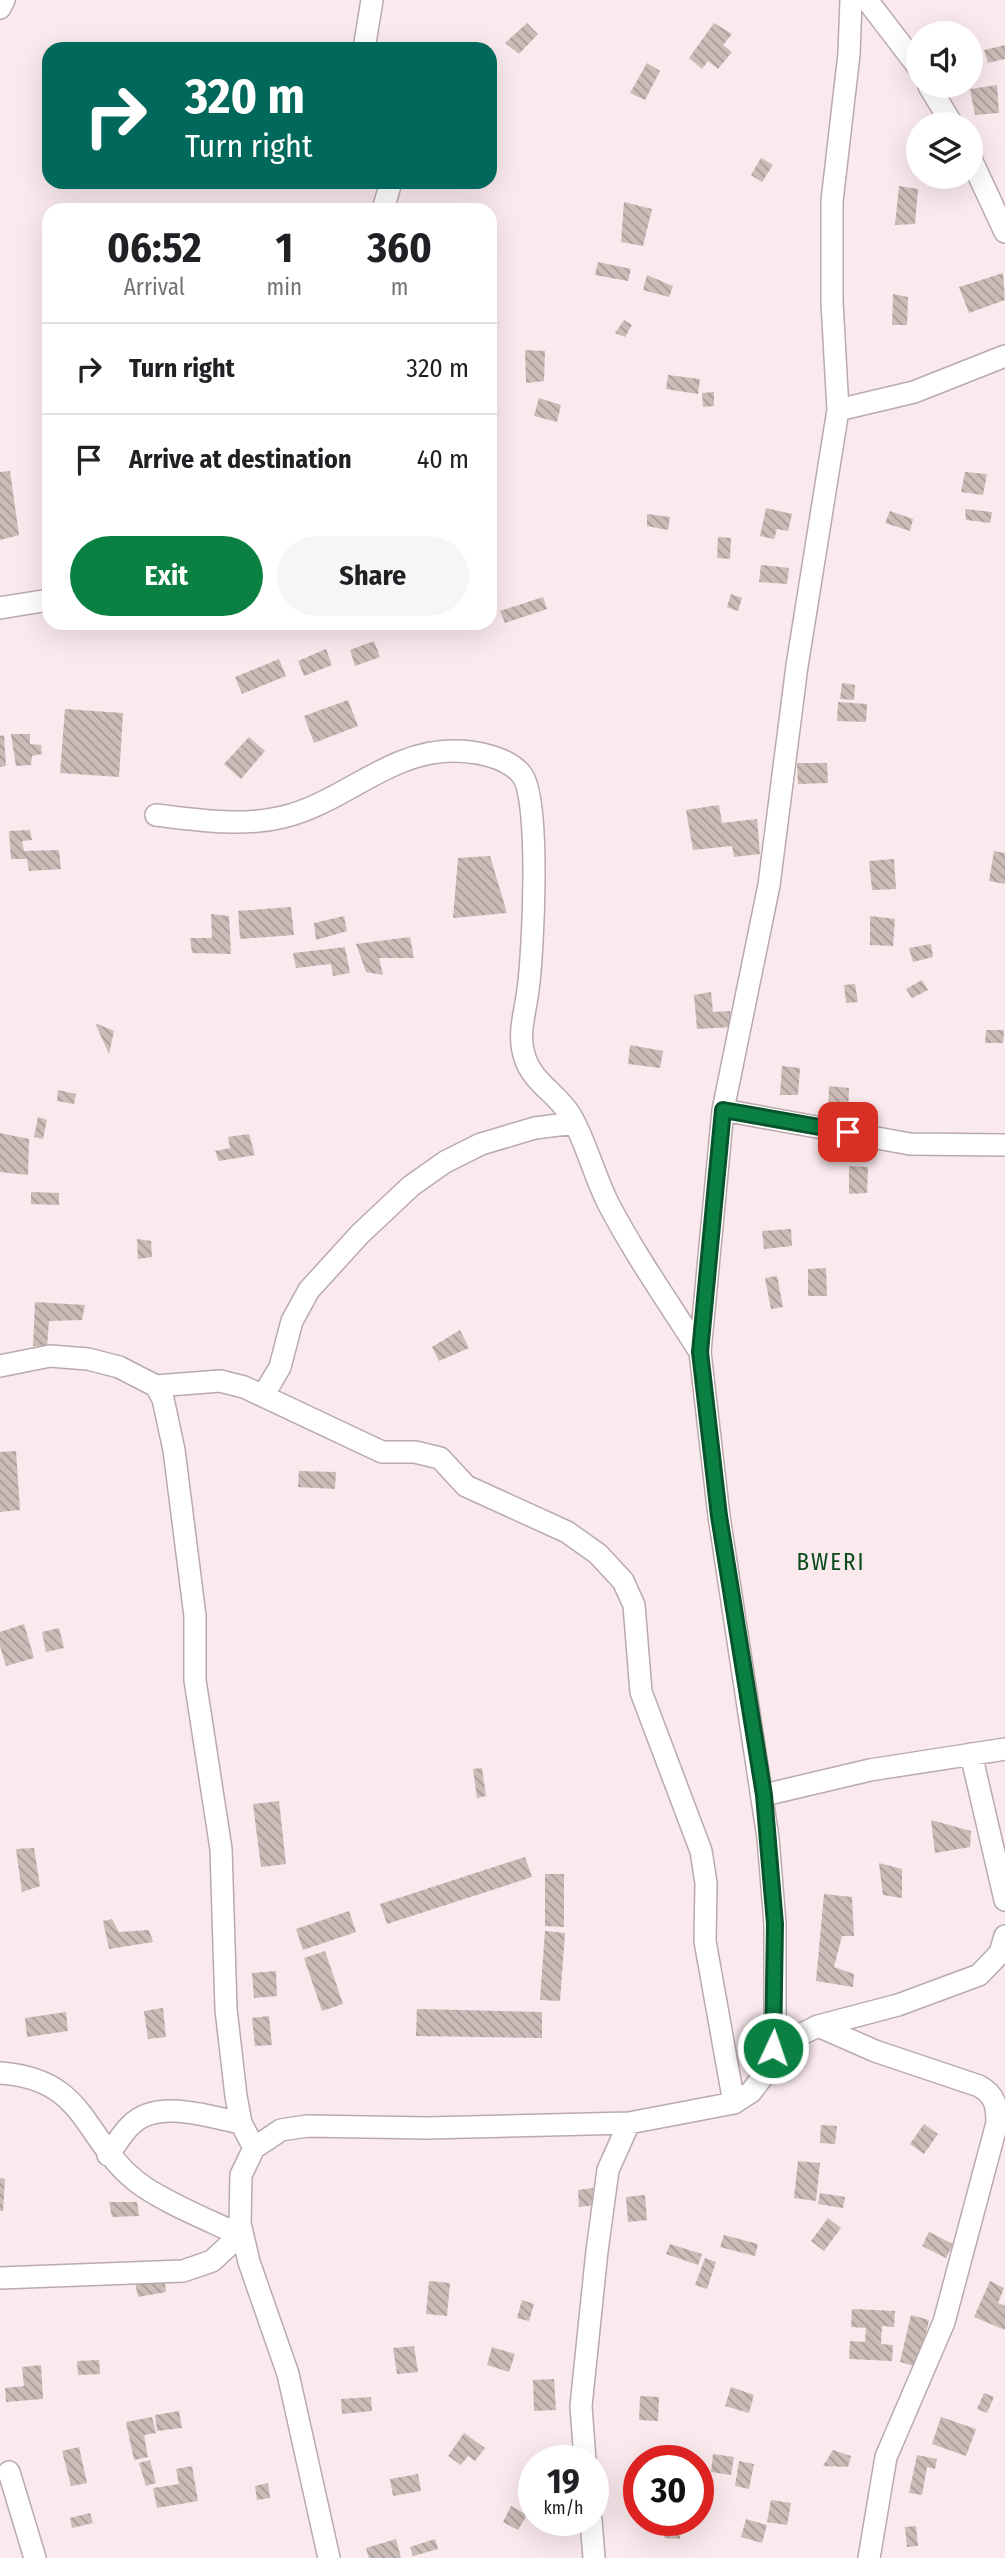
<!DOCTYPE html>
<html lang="en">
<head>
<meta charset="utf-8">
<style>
	:root { --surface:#fff; --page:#f6f6f6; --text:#202124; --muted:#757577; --line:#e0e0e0; --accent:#0b8043 }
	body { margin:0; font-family:"Fira Sans Condensed",sans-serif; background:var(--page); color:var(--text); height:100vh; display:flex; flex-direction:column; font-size:26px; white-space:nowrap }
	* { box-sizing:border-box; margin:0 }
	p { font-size:23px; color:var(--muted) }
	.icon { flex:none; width:38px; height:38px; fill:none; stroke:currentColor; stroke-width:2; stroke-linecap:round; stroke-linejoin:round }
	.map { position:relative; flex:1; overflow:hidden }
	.panel { position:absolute; left:42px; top:203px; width:455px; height:427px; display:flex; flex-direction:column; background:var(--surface); border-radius:21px; box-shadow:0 7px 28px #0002 }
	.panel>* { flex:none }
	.banner { position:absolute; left:42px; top:42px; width:455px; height:147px; border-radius:21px; box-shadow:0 7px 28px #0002; background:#00695c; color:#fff; overflow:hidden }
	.controls { position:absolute; left:906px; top:21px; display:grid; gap:14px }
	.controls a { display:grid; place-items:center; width:77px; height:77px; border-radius:50%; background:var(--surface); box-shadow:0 7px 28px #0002; font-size:35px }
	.speed { position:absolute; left:518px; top:2445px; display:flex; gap:14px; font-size:35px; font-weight:700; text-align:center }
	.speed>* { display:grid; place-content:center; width:91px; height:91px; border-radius:50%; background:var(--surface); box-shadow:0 7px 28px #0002; line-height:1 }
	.speed small { font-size:18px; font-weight:400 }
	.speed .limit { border:10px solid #d22; background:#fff; color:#111 }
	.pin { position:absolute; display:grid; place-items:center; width:60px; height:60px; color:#fff; margin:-30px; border-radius:14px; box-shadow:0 4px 10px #0006 }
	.me { position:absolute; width:77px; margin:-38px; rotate:3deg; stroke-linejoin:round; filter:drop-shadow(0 0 5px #0008) }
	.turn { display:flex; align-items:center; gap:24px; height:147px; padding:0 28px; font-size:32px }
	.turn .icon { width:91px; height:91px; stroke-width:2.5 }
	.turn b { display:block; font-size:49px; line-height:60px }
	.eta { display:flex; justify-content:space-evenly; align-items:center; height:119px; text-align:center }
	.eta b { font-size:42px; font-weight:700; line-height:49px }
	.primary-button { display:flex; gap:14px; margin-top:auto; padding:14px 28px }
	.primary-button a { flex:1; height:80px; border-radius:42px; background:var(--accent); color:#fff; font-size:28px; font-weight:700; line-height:80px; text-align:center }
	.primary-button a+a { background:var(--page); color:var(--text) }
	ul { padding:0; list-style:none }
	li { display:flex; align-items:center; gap:21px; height:91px; padding:0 28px; border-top:2px solid var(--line) }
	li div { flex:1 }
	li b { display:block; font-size:26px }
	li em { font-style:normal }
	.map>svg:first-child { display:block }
</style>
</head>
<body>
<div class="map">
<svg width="1005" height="2558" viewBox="0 0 1005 2558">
	<defs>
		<pattern id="building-back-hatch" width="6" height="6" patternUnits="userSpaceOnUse" patternTransform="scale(1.75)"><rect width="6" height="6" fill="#ccbcb8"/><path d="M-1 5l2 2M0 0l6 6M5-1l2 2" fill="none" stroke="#a79a97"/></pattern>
	</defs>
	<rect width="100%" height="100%" fill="#fae9ed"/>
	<path fill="url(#building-back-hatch)" d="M527,23L538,34L519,54L505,43Z
		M714,23L732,34L723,45L732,52L718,69L708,61L702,69L689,58Z
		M1005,45V59L988,63L984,50Z
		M647,63L660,71L645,100L630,93Z
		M997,85L999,113L975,115L970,89Z
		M761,158L773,165L762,182L751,175Z
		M899,186L918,189L915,224L895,225Z
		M624,202L652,209L643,246L621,242Z
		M598,262L631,269L628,281L595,275Z
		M1003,273L1005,300L969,313L959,287Z
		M647,275L673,286L669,297L643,290Z
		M893,294L908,297L907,325H892Z
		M624,320L632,325L625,337L615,333Z
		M525,350L545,351L544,381L526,383Z
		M668,375L700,379L698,394L666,389Z
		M714,392V406L703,407L702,393Z
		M539,398L561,405L557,422L534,416Z
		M10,471L19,535L0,540V472Z
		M965,472L987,474L983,495L961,492Z
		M766,508L792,514L788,531L777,529L774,539L760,536Z
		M965,509L992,512L990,523L966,520Z
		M890,511L913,519L910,531L885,523Z
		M647,514L670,517L668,530L647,526Z
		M718,537L731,538L730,559L717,558Z
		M761,565L789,568L787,584L759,582Z
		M731,594L742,598L738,611L727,607Z
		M543,597L547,609L505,623L500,611Z
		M374,641L380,657L355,666L350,650Z
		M326,649L332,665L304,676L298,661Z
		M279,659L286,676L242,694L235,677Z
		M842,683L855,685L854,700L840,699Z
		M348,700L358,726L314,743L304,716Z
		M838,702L867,704L866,722L837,721Z
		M65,709L123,713L119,777L60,773Z
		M11,734H30V744L41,745L42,754L32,756L31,765L16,766Z
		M4,735L6,766L0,767V736Z
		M249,737L265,751L241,779L224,764Z
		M797,763H827L828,783L798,784Z
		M719,805L722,823L757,819L760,854L734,857L732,846L693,850L686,810Z
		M30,830L32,840L22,841L24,851L59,850L61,869L29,871L27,859H11L9,831Z
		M994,851L1005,853V884L989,881Z
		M490,856L507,913L453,918L458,858Z
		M894,859L896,889L872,890L869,861Z
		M291,907L294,935L240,939L238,911Z
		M211,914L229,916L231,954L192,953L190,938H212Z
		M344,916L347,931L316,940L314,923Z
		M870,916L895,919L893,946L870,945Z
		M410,937L414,958H379L383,975L366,972L356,944Z
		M931,944L933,957L913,962L909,948Z
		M345,947L350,973L333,976L331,964L296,968L293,953Z
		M922,980L928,990L912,998L906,989Z
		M855,984L858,1002L846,1003L844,985Z
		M711,992L713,1012L730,1011L733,1027L697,1029L694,995Z
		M95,1023L114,1031L109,1054Z
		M986,1030H1004L1003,1043H985Z
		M630,1045L663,1051L660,1068L628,1064Z
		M782,1066L800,1068L798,1095H780Z
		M829,1086L849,1088L848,1115H828Z
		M58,1090L76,1094L74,1104L57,1101Z
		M38,1117L47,1120L43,1139L34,1137Z
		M0,1133L29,1139L28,1175L0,1172Z
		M249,1134L255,1155L219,1161L215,1151L230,1148L228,1137Z
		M849,1166L868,1167L867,1193L849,1194Z
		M31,1192L59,1193V1205L31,1204Z
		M791,1229L792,1246L764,1249L762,1231Z
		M137,1239L151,1241L152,1257L138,1259Z
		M826,1268L827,1296H808V1269Z
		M777,1276L783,1307L771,1309L765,1278Z
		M35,1302L85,1305L82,1320L49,1321L47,1347L33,1346Z
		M460,1330L469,1348L439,1361L432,1347Z
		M16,1451L20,1510L0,1512V1452Z
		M299,1471L336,1472L335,1489L298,1487Z
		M24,1624L34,1658L6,1666L0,1646V1632Z
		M59,1628L64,1648L46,1652L42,1632Z
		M482,1768L486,1796L477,1798L473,1769Z
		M279,1801L286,1864L261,1867L253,1804Z
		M931,1820L971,1831L970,1847L935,1853Z
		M34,1848L40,1886L22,1892L16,1849Z
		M525,1857L532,1877L387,1924L380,1904Z
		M879,1863L902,1869V1898L883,1895Z
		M545,1874H564V1927L545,1926Z
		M824,1894L852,1897L854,1936H842L834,1967L854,1974L853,1987L816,1981Z
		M349,1911L356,1932L303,1950L296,1929Z
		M112,1919L119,1932L149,1930L153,1942L109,1949L103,1921Z
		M545,1931L565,1933L560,2001L540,2000Z
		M325,1951L343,2004L322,2011L304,1958Z
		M276,1971L277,1996L254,1998L252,1973Z
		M163,2008L166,2037L148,2039L144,2011Z
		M417,2009L542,2012V2038L416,2036Z
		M66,2012L68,2031L27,2037L25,2018Z
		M269,2016L272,2045L255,2046L252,2018Z
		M924,2124L938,2134L924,2154L910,2144Z
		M821,2125L837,2126L835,2144L820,2143Z
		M798,2161L820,2163L816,2201L794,2198Z
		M0,2178L5,2179L3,2211H0Z
		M593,2188L594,2205L579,2207L578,2190Z
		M820,2193L845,2197L843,2208L818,2204Z
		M645,2195L647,2220L628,2222L626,2197Z
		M109,2202H137L139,2216L112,2217Z
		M828,2218L841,2228L824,2251L811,2241Z
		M929,2232L953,2244L946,2258L922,2246Z
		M724,2235L758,2244L755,2256L720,2247Z
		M670,2244L702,2254L698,2265L666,2254Z
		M705,2258L716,2262L707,2289L695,2285Z
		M164,2276L166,2292L138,2297L135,2281Z
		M429,2281L450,2283L447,2316L426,2314Z
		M990,2281L1004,2288L998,2303L1005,2306V2330L974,2317Z
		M522,2300L534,2304L529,2321L517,2318Z
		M852,2309L895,2311L894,2327L882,2326L881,2344L893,2345L892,2361L849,2359L850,2341L865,2342L866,2328L851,2327Z
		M911,2315L929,2320L918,2367L900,2362Z
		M414,2346L418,2372L397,2374L393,2348Z
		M492,2347L515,2354L509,2372L487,2365Z
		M99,2360L100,2374L78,2375L77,2361Z
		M41,2365L43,2399L6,2402L5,2388L24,2386L22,2367Z
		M554,2379L556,2410L534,2411L533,2380Z
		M731,2387L754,2395L749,2413L725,2406Z
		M984,2393L994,2397L987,2413L977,2409Z
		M640,2396L659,2397L658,2421L639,2420Z
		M371,2397L372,2411L342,2414L341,2399Z
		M179,2411L182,2428L157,2431L155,2415Z
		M152,2417L156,2433L144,2435L148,2457L134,2460L126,2422Z
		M941,2417L976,2429L966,2456L932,2444Z
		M464,2433L485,2448L475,2461L468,2456L461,2465L448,2456Z
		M79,2447L87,2483L71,2486L62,2451Z
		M833,2450L851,2456L848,2467L823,2466Z
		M713,2454L734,2457L731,2475L711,2472Z
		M917,2455L937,2459L935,2469L927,2467L922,2495L909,2493Z
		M150,2460L156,2483L146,2486L139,2463Z
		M739,2461L754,2464L749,2489L735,2486Z
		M192,2466L198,2501L157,2508L153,2488L179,2484L176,2469Z
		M418,2474L421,2491L393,2496L390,2479Z
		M268,2483L270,2498L257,2500L255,2486Z
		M771,2500L791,2503L787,2525L767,2522Z
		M511,2506L527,2515L518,2530L503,2522Z
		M90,2513L93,2523L72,2528L70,2518Z
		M746,2519L767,2525L762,2543L741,2537Z
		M666,2520H682L680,2539L664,2538Z
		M916,2526L918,2546L907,2547L905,2527Z
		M396,2539L401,2558H369L366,2548Z
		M435,2539L438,2549L413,2556L410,2547Z"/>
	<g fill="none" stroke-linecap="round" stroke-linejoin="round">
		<defs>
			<path id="minor" d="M867,0L919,68
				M0,8L4,0
				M364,49L372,0
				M929,86L952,124
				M971,159L1005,232
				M383,210L391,182
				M838,410L914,392L1005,356
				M0,608L49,600
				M156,815C197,820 242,827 283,817C343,803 390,750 454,751C476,751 508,757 522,775C541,800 533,954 528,990C525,1014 517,1035 525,1058C533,1083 558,1094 571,1116C586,1142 594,1175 608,1203C635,1255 669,1303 700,1352
				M723,1110L910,1144L1005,1145
				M0,1366L50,1356L88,1359L119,1367L156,1386L163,1399L174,1450L195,1616V1680L221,1849L226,2009L236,2096L241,2123L254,2148
				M156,1386L220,1381L244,1387L382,1452H415L440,1458L466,1486L567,1532L598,1554L623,1581L634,1605L641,1692L701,1851L706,1883L705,1941L734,2103
				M263,1396L280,1367L292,1321L309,1290L360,1234L411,1186L445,1162L481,1144L535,1128L574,1123
				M971,1754L1005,1900
				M764,1795L870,1770L1005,1749
				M818,2026L875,2051L979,2086C995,2095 997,2105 997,2123L944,2322L886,2457L869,2558
				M773,2048L818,2026L898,2005L979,1975L1000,1953L1005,1936
				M0,2073C91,2079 82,2144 144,2187C173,2206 208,2220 240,2235L244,2247
				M108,2155C116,2145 122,2133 131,2125C157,2098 210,2117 241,2123
				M0,2278L183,2271L212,2261L240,2235
				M585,2460L581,2406L597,2251L608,2170L629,2123
				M9,2472L35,2558
				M591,2520L594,2558
				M329,2558L288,2374L249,2262L240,2223L241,2175L254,2148L281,2130L307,2126L427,2128L629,2123L734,2103L751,2092L770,2067L775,2028V1924L768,1838L719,1516L700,1352L723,1110L769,885L797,666L838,410L832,302V201L849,54L851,0"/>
		</defs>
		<use href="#minor" stroke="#baaaad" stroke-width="24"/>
		<use href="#minor" stroke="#fff" stroke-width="21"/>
	</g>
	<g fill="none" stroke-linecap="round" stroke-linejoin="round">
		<defs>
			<path id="route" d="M773,2048L775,1924L764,1795L719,1516L700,1352L723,1110L848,1132"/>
		</defs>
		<use href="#route" stroke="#07532c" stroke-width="18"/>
		<use href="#route" stroke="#0b8043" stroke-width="12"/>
	</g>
	<g text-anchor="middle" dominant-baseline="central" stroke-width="7" stroke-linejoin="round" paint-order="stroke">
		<g font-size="23" letter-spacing="2" fill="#0b4b1b" stroke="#fae9ed">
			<text x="831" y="1562">BWERI</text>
		</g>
	</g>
</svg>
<div class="controls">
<a><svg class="icon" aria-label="sound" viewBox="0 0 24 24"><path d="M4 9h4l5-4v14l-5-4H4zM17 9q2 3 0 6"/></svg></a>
<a><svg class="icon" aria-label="layers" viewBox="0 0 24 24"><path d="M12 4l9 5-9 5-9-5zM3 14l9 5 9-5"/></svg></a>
</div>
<div class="speed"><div>19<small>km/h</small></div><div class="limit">30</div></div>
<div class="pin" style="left:848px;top:1132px;background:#d93025"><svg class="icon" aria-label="arrive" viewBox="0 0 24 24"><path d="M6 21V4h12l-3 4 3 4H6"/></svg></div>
<svg class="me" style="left:773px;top:2048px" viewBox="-20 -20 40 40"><circle r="17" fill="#0b8043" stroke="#fff" stroke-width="3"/><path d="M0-11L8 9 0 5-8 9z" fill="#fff"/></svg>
<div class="banner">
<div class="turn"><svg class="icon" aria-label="right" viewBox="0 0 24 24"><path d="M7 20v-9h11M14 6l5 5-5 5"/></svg><div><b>320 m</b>Turn right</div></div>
</div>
<section class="panel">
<div class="eta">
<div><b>06:52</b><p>Arrival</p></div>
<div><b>1</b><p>min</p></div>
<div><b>360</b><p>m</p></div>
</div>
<ul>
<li><svg class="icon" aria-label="right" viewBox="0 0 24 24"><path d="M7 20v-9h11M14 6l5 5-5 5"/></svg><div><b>Turn right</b></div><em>320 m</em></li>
<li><svg class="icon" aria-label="arrive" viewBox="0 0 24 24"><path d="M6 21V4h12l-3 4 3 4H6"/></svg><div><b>Arrive at destination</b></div><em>40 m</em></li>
</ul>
<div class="primary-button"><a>Exit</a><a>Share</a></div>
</section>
</div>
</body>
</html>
